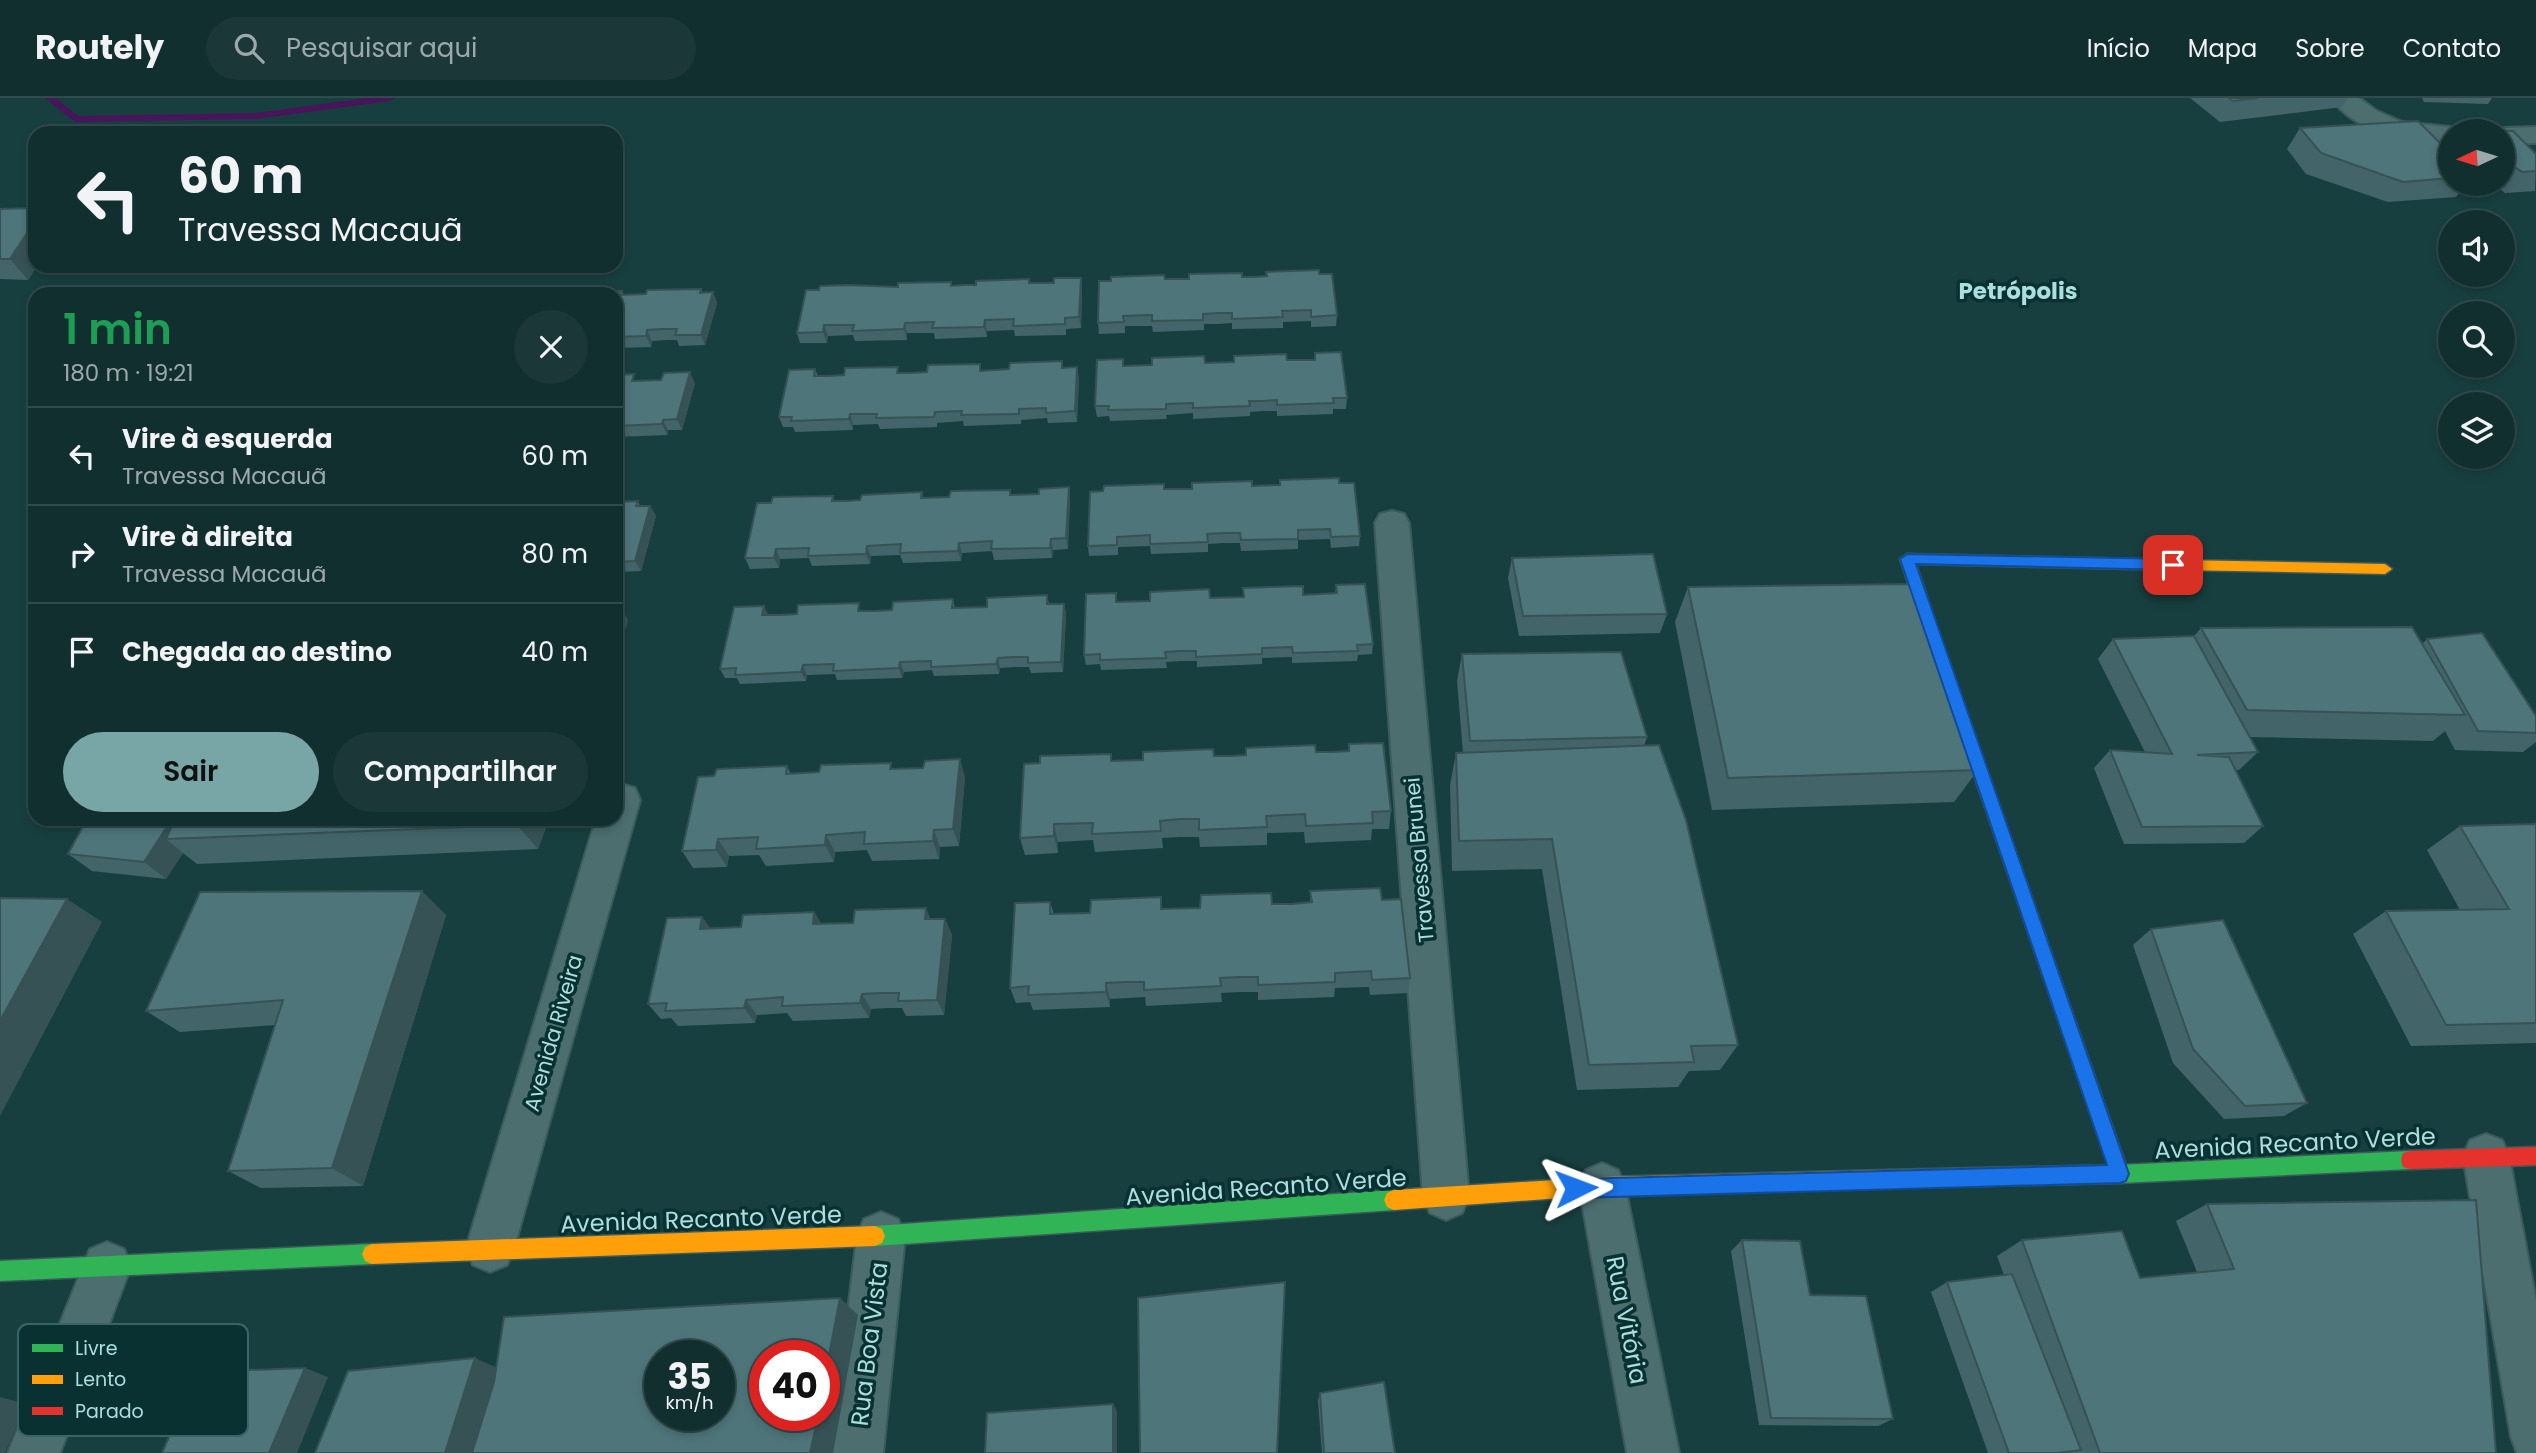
<!DOCTYPE html>
<html lang="pt">
<head>
<meta charset="utf-8">
<style>
	:root { --surface:#122f2f; --page:#1b3737; --text:#f1f3f6; --muted:#9ca9aa; --line:#314a4b; --accent:#78a6a7 }
	body { margin:0; font-family:Poppins,sans-serif; background:var(--page); color:var(--text); height:100vh; display:flex; flex-direction:column; font-size:26px; white-space:nowrap }
	* { box-sizing:border-box; margin:0 }
	p { font-size:23px; color:var(--muted) }
	.icon { flex:none; width:38px; height:38px; fill:none; stroke:currentColor; stroke-width:2; stroke-linecap:round; stroke-linejoin:round }
	.map { position:relative; flex:1; overflow:hidden }
	.drawer { position:absolute; left:28px; top:189px; width:595px; height:539px; display:flex; flex-direction:column; background:var(--surface); border-radius:21px; box-shadow:0 4px 10px #0003,0 0 0 2px var(--line) }
	.drawer>* { flex:none }
	.hud { position:absolute; left:28px; top:28px; width:595px; height:147px; border-radius:21px; box-shadow:0 4px 10px #0003,0 0 0 2px var(--line); background:#122f2f; color:var(--text); overflow:hidden }
	.needle { width:46px; rotate:266deg }
	.tools { position:absolute; left:2438px; top:21px; display:grid; gap:14px }
	.tools a { display:grid; place-items:center; width:77px; height:77px; border-radius:50%; background:var(--surface); box-shadow:0 4px 10px #0003,0 0 0 2px var(--line); font-size:35px }
	.speed { position:absolute; left:644px; top:1242px; display:flex; gap:14px; font-size:35px; font-weight:700; text-align:center }
	.speed>* { display:grid; place-content:center; width:91px; height:91px; border-radius:50%; background:var(--surface); box-shadow:0 4px 10px #0003,0 0 0 2px var(--line); line-height:1 }
	.speed small { font-size:18px; font-weight:400 }
	.speed .limit { border:10px solid #d22; background:#fff; color:#111 }
	.pin { position:absolute; display:grid; place-items:center; width:60px; height:60px; color:#fff; margin:-30px; border-radius:14px; box-shadow:0 4px 10px #0006 }
	.me { position:absolute; width:77px; margin:-38px; rotate:87deg; stroke-linejoin:round; filter:drop-shadow(0 0 5px #0008) }
	.turn { display:flex; align-items:center; gap:24px; height:147px; padding:0 35px; font-size:32px }
	.turn .icon { width:91px; height:91px; stroke-width:2.5 }
	.turn b { display:block; font-size:49px; line-height:60px }
	.round { display:grid; place-items:center; flex:none; width:74px; height:74px; border-radius:37px; background:var(--page) }
	.overview { display:flex; align-items:center; justify-content:space-between; height:119px; padding:0 35px }
	h1 { font-size:42px; font-weight:600; line-height:52px; color:#1e9e55 }
	.primary-button { display:flex; gap:14px; margin-top:auto; padding:14px 35px }
	.primary-button a { flex:1; height:80px; border-radius:42px; background:var(--accent); color:#111; font-size:28px; font-weight:600; line-height:80px; text-align:center }
	.primary-button a+a { background:var(--page); color:var(--text) }
	ul { padding:0; list-style:none }
	li { display:flex; align-items:center; gap:21px; height:98px; padding:0 35px; border-top:2px solid var(--line) }
	li div { flex:1 }
	li b { display:block; font-size:26px }
	li em { font-style:normal }
	header { display:flex; align-items:center; gap:42px; box-sizing:border-box; height:98px; padding:0 35px; background:var(--surface); border-bottom:2px solid var(--line) }
	header strong { font-size:33px }
	nav { display:flex; gap:38px; margin-inline-start:auto; font-size:24px }
	.search { width:490px; height:63px; background:var(--page); display:flex; align-items:center; gap:18px; box-sizing:border-box; padding:0 24px; border-radius:38px; color:var(--muted); font-size:26px }
	.map>svg:first-child { display:block }
</style>
</head>
<body>
<header>
<strong>Routely</strong>
<div class="search"><svg class="icon" aria-label="search" viewBox="0 0 24 24"><circle cx="10" cy="10" r="6"/><path d="M15 15l6 6"/></svg>Pesquisar aqui</div>
<nav><a>Início</a><a>Mapa</a><a>Sobre</a><a>Contato</a></nav>
</header>
<div class="map">
<svg width="2536" height="1355" viewBox="0 0 2536 1355">
	<rect width="100%" height="100%" fill="#183f3f"/>
	<g fill="none" stroke-linecap="round" stroke-linejoin="round">
		<path fill="#48155b" fill-rule="evenodd" d="M45,0H56L78,18L256,15L366,0H395L390,3L256,21L75,24Z"/>
		<defs>
			<path id="street" d="M2331,0H2359L2377,13L2402,24L2450,29L2461,33H2450V45C2409,43 2357,37 2331,0Z
				M2536,29V45L2502,46V33H2492L2502,30Z
				M1392,413L1404,416L1409,425L1469,1099L1462,1115L1446,1122L1430,1115L1423,1099L1375,425L1380,416Z
				M621,686L635,690L640,702L514,1150L507,1167L490,1174L473,1167L466,1150L596,721H616V687Z
				M2486,1036L2502,1042L2509,1058L2536,1203V1355H2517L2511,1339L2463,1058L2470,1042Z
				M1602,1065L1618,1072L1625,1088L1679,1355H1627L1579,1088L1586,1072Z
				M881,1114L898,1121L905,1138L883,1355H831L857,1138L864,1121Z
				M107,1144L124,1151L131,1168L60,1355H8L90,1151Z"/>
			<path id="fast" d="M1907,456L2181,462L2188,467L2181,472L1916,466L1946,555L1939,561L1932,555L1900,461Z
				M2410,1053L2417,1055L2419,1062L2417,1069L2410,1071L2120,1085L1889,1090L1882,1088L1880,1081L1882,1074L1889,1072L2120,1067Z
				M1394,1092L1401,1095L1404,1102L1401,1109L1394,1112L875,1148L868,1145L865,1138L868,1131L875,1128Z
				M372,1146L379,1149L382,1156L379,1163L372,1166L0,1183V1163Z"/>
			<path id="slow" d="M2181,462L2385,466L2392,471L2385,476L2181,472L2174,467Z
				M1939,549L1946,555L2129,1076L2127,1083L2120,1085L2113,1083L2111,1076L1932,555Z
				M1889,1072L1896,1074L1898,1081L1896,1088L1889,1090L1602,1097L1394,1112L1387,1109L1384,1102L1387,1095L1394,1092L1602,1079Z
				M875,1128L882,1131L885,1138L882,1145L875,1148L372,1166L365,1163L362,1156L365,1149L372,1146Z"/>
			<path id="jam" d="M2536,1049V1067L2410,1071L2403,1069L2401,1062L2403,1055L2410,1053Z"/>
		</defs>
		<use href="#street" stroke="#3b5b5b" stroke-width="4"/>
		<use href="#fast" stroke="#3b5b5b" stroke-width="3"/>
		<use href="#slow" stroke="#3b5b5b" stroke-width="3"/>
		<use href="#jam" stroke="#3b5b5b" stroke-width="3"/>
		<use href="#street" fill="#4c6e6f" fill-rule="evenodd"/>
		<use href="#fast" fill="#30b455" fill-rule="evenodd"/>
		<use href="#slow" fill="#ff9f0a" fill-rule="evenodd"/>
		<use href="#jam" fill="#e5322d" fill-rule="evenodd"/>
	</g>
	<path fill="#436569" d="M2190,0H2348L2342,9L2220,24Z
		M2422,0H2492L2488,6L2424,4Z
		M2300,30L2450,55V86H2467L2456,99L2388,104L2306,76L2287,51Z
		M2466,32L2513,33L2536,56L2535,93L2505,95L2493,86H2502V33H2465Z
		M0,111L35,168H37L28,182L0,181Z
		M1319,176L1337,217L1336,228L1311,229V223L1283,224V230L1232,231V225L1218,226H1204V232L1153,234L1152,228H1125V235L1099,236L1098,225L1165,181Z
		M1029,181L1030,185L1082,190L1081,230L1066,231V237L1015,238L1014,232L987,233V239L935,241L934,235H907V242L855,243L853,237L828,238L827,245H800L797,235L898,189L951,184L952,188L976,187Z
		M701,191L703,195L713,194L717,205L705,247L679,248L677,242H667L652,243L651,249L616,250V196L622,193L624,197L646,196Z
		M1287,262L1347,300L1346,311H1333V316L1277,318V313H1263L1250,314V318L1193,321V315L1166,317L1167,321L1110,323L1109,318L1097,319L1095,308L1123,268Z
		M1063,270L1079,280L1077,324L1048,325L1047,320L1021,322V326L964,328L963,323L937,325V329L880,331L878,326L853,327V332L795,334L793,329H783L779,319L815,271L818,278Z
		M616,277L637,283L695,285L682,332H668L667,337L616,339Z
		M1339,385L1360,438L1359,448L1331,450L1330,441L1298,442V451L1241,453L1240,445H1224L1208,446V454L1151,456L1150,448L1118,449V457L1089,458L1088,448L1103,393L1164,386L1165,391Z
		M1069,389L1070,400L1068,451L1053,452L1052,460L994,462L992,453L962,455L961,463L903,465L900,457L871,458L870,466L812,468L809,460L780,461L779,470L750,471L745,460L771,405L833,398L834,403L860,402L922,394L923,400L1039,396Z
		M638,403L640,408H650L656,418L641,473L616,474V404Z
		M1512,460L1667,516L1660,535L1519,538L1508,480Z
		M1336,487L1373,546L1372,556L1358,557L1357,563L1292,565V559L1262,560V566L1197,569V563H1181L1166,564L1167,570L1101,572L1100,566L1086,567L1084,557L1116,495L1117,504L1335,496Z
		M1688,489L1978,672L1954,704L1712,712L1675,524Z
		M1047,497L1049,506H1064L1066,516L1063,574L1031,575L1029,569H1015L1000,570L999,576L934,578L932,572L904,574L902,580L837,582L835,576L807,577L806,583L740,586L737,580H725L720,571L768,517L892,512L953,501L955,510L987,509Z
		M2201,530L2422,546L2427,541L2536,618V644L2523,654L2455,652L2445,633L2433,643L2250,639L2258,654L2239,672H2235L2263,728L2244,745L2124,746L2094,670L2110,652L2145,654L2098,561L2113,541L2194,538Z
		M1462,556L1647,639L1644,648L1738,947L1720,972L1689,973L1678,989L1577,992L1542,771L1452,773L1450,687L1456,655H1463L1457,583Z
		M1316,654L1391,713L1389,731H1372L1371,742L1305,745L1304,734L1267,735V747L1200,749L1199,739H1181L1162,740L1163,750L1095,754L1093,742L1058,744V755L1025,757L1020,740L1112,663Z
		M787,668L791,676L893,671L965,679L959,748L940,749L939,761L872,763L867,752L835,754L834,764L766,768L759,757L729,758L727,769L693,770L682,753Z
		M87,721H549L538,751L197,766L183,755L166,781L92,773L68,756Z
		M2536,726V945L2411,948L2353,836L2386,813L2460,812L2427,752L2460,728Z
		M1310,793L1382,802L1410,880L1408,895L1370,897L1369,889L1335,890L1334,899L1258,902V894H1240L1221,895L1222,904L1146,908L1145,899L1128,900L1110,901V909L1033,912L1030,904L1016,905L1010,890L1050,804L1054,816L1310,805Z
		M926,810L930,821H945L952,837L944,917L906,918L902,910H888L871,911L869,920L793,923L787,915L757,917L755,925L678,928L671,920L661,921L648,906L702,819L710,830L741,829L814,814L821,826L853,825Z
		M446,817L363,1088L261,1090L228,1073L275,927L180,934L146,913Z
		M2151,831L2307,1005L2284,1018L2224,1021L2173,965L2133,847Z
		M2207,1106L2496,1355H1988L1931,1194L1947,1184L2004,1177L1997,1158L2022,1142L2140,1180L2197,1174L2176,1123Z
		M1742,1142L1810,1197L1893,1321L1878,1328L1759,1327L1731,1153Z
		M1320,1295L1395,1355H1322L1318,1303Z"/>
	<path fill="#375255" d="M35,123V168H37L28,182L10,161Z
		M1081,180L1082,190L1081,230L1079,219Z
		M713,194L717,205L705,247L701,237Z
		M985,222L987,233V239L984,229Z
		M905,225L907,235V242L904,231Z
		M824,227L828,238L827,245L823,234Z
		M647,232L652,243L651,249L646,238Z
		M1077,269L1079,280L1077,324L1075,313Z
		M690,274L695,285L682,332L677,321Z
		M850,316L853,327V332L849,321Z
		M663,322L668,332L667,337L662,326Z
		M1069,389L1070,400L1068,451L1066,440Z
		M650,408L656,418L641,473L635,463Z
		M1051,441L1053,452L1052,460L1050,450Z
		M959,445L962,455L961,463L958,453Z
		M867,448L871,458L870,466L866,456Z
		M776,451L780,461L779,470L774,460Z
		M1064,506L1066,516L1063,574L1061,564Z
		M764,508L769,518L762,517Z
		M622,512L628,522L616,565V533Z
		M998,560L1000,570L999,576L996,566Z
		M900,564L904,574L902,580L899,570Z
		M803,567L807,577L806,583L801,574Z
		M960,661L965,679L959,748L953,731Z
		M172,721H205L166,741L183,755L166,781L144,764Z
		M519,721H549L538,751L517,727Z
		M1054,726L1058,744V755L1054,738Z
		M934,732L940,749L939,761L933,743Z
		M826,737L835,754L834,764L825,747Z
		M718,741L729,758L727,769L716,752Z
		M422,793L446,817L363,1088L332,1070Z
		M67,801L102,824L0,1018V923Z
		M926,810L933,826L925,821Z
		M814,814L824,830L813,826Z
		M702,819L714,835L700,831Z
		M945,821L952,837L944,917L937,902Z
		M1106,885L1110,901V909L1106,894Z
		M862,896L871,911L869,920L860,905Z
		M746,902L757,917L755,925L744,910Z
		M840,1200L858,1217L833,1355H810L818,1318H824V1283Z
		M475,1260L502,1272L477,1355H445Z
		M305,1270L328,1279L297,1355H269Z
		M0,1299L26,1306L5,1355H0Z
		M1113,1306L1117,1313V1355H1113Z"/>
	<path fill="#4e757a" stroke="#375255" stroke-width="2" fill-rule="evenodd" d="M2229,0H2258L2233,3Z
		M2418,23L2450,55V80L2403,84L2321,55L2300,30Z
		M2466,32L2513,33L2536,56V73L2522,74L2502,60V33H2467Z
		M35,110V123L10,161H0V111Z
		M1319,172V176H1332L1337,217L1311,219V212L1282,213L1283,219L1232,221V215H1218L1203,216V222L1152,223V217L1123,218L1124,224L1098,225L1099,183H1111V179L1164,177L1165,181H1189V176L1242,175V179H1255L1267,178L1266,174Z
		M1054,180H1081L1079,219L1065,220V226L1013,228L1014,221L985,222L984,229L932,230L934,224L905,225L904,231L852,233L854,227H824L823,234L797,235L806,192H819L820,188L847,187L898,189V185L951,184V188L963,187H976V183L1029,181V185H1054Z
		M701,191L700,195L713,194L701,237H675L677,231H662L647,232L646,238L616,239V196H567L568,195L622,193L621,197L646,196L647,192Z
		M1341,254L1347,300H1333L1334,305L1277,307V302L1263,303H1249L1250,308L1193,310V305L1166,306V311L1108,312L1109,308H1095L1097,262L1123,261V268L1152,267V260L1204,258L1205,265L1234,264V258L1286,256L1287,262H1315V255Z
		M1062,263V270L1077,269L1075,313L1046,315V310L1019,311V316L961,317L962,313L935,314L934,319L876,320L877,316H850L849,321L791,323L792,319H779L789,272L815,271L814,278H829L844,277L845,270L898,269L897,275H912L927,274L928,267L980,266V273L1009,271L1010,265Z
		M690,274L677,321L663,322L662,326L616,328V277L634,276L632,283L661,282L664,275Z
		M1339,380V385H1354L1360,438L1331,439L1330,431L1298,432V441L1241,442L1240,435H1224L1207,436L1208,444L1150,446V437L1117,439V447L1088,448L1090,394L1103,393L1104,388L1164,386V391H1192V385L1252,383V388L1280,387V382Z
		M1069,389L1066,440L1051,441L1050,450L991,451L992,443L959,445L958,453L900,455L901,446L867,448L866,456L808,458L809,450L776,451L774,460H745L757,405H771L773,399L833,398L832,403H846L860,402L862,397L922,394L921,400L949,399L951,393L1010,392V397L1039,396V391Z
		M638,403L636,408H650L635,463L616,464V404Z
		M1653,456L1667,516L1523,518L1512,460Z
		M1365,486L1373,546L1357,547L1358,553L1293,555L1292,549L1262,550V556L1196,559V553H1180L1165,554L1166,560L1100,562V556L1084,557L1086,496L1116,495V504L1150,503V494L1209,491L1210,500L1244,499L1243,490L1303,488V497L1337,495L1336,487Z
		M1910,486L1978,672L1728,680L1688,489Z
		M1047,497V506H1064L1061,564L1028,565V559H1013L998,560L996,566L931,569V563L900,564L899,570L833,573L834,566L803,567L801,574L735,577L736,570L720,571L734,509L764,508L762,517H780L797,516L798,507L859,505L858,513H875L892,512L893,504L953,501L952,510L987,509V500Z
		M616,512H622L616,533Z
		M2412,529L2465,617L2247,612L2201,530Z
		M2482,535L2536,618V635L2478,633L2427,541Z
		M2194,538L2258,654L2197,657L2229,659L2263,728L2142,729L2110,652L2172,656L2113,541Z
		M1621,554L1647,639L1470,643L1462,556Z
		M1383,645L1391,713L1372,714L1373,725L1306,728L1305,716L1266,718L1267,729L1199,732V721H1180L1160,723L1161,733L1092,736L1093,725L1054,726V738L1020,740L1024,666L1040,665V658L1111,656V663L1143,662V654L1213,651L1214,658H1231L1246,657V650L1315,647L1316,654H1333L1349,653V646Z
		M1659,647L1686,722L1738,947L1691,948L1694,964L1589,967L1552,741L1459,743L1456,655Z
		M960,661L953,731L934,732L933,743L864,746L865,734L826,737L825,747L790,749L756,751L758,739L718,741L716,752L682,753L698,679L714,678L717,671L787,668L786,676L819,674L821,667L891,665L890,671L923,670L925,663Z
		M87,721H172L144,764L68,756Z
		M175,721H519L517,727L166,741Z
		M2536,726V925L2446,927L2386,813L2509,811L2460,728Z
		M1380,790L1382,802L1401,801L1410,880L1372,882L1371,873L1335,875V884L1258,887V879H1239L1220,880L1221,888L1144,892V884H1125L1106,885V894L1028,897L1029,888L1010,890L1015,805L1050,804V816L1090,815L1091,802L1161,799V811L1200,810L1201,797L1271,795L1272,806H1292L1312,804L1310,793Z
		M422,793L332,1070L228,1073L283,902L146,913L200,794Z
		M0,800L67,801L0,923Z
		M926,810L925,821H945L937,902L898,903L899,895H880L862,896L860,905L782,908L783,899L746,902L744,910L665,913L667,905L648,906L667,820L702,819L700,831L721,830L741,829L743,817L814,814L813,826L853,825L855,812Z
		M2223,822L2307,1005L2245,1008L2193,951L2151,831Z
		M2476,1102L2496,1355H2100L2022,1142L2122,1133L2140,1180L2234,1171L2207,1106Z
		M1742,1142L1800,1143L1810,1197L1866,1198L1893,1321L1771,1320Z
		M2012,1176L2081,1352L2057,1355H2009L1947,1184Z
		M1285,1184L1277,1355H1140L1138,1200Z
		M840,1200L824,1283V1258H765V1318H818L810,1355H472L494,1284L504,1219ZM660,1258H719V1318H660Z
		M475,1260L445,1355H315L348,1273Z
		M305,1270L269,1355H162L197,1274Z
		M1384,1284L1395,1355H1324L1320,1295Z
		M1113,1306V1355H985L987,1315Z"/>
	<path fill="#1a73e8" stroke="#114b97" stroke-width="2" d="M1907,456L2173,461L2180,467L2173,472L1916,466L2129,1076L2126,1083L2120,1085L1576,1100L1569,1097L1566,1090L1569,1084L1576,1081L2107,1067L1900,461Z"/>
	<g text-anchor="middle" dominant-baseline="central" stroke-width="7" stroke-linejoin="round" paint-order="stroke">
		<g font-size="21" fill="#abdedf" stroke="#0a3132">
			<text transform="translate(1419 762) rotate(-95)">Travessa Brunei</text>
			<text transform="translate(553 935) rotate(-74)">Avenida Riveira</text>
		</g>
		<g font-size="23" font-weight="bold" fill="#abdedf" stroke="#0a3132">
			<text x="2018" y="193">Petrópolis</text>
		</g>
		<g font-size="24" fill="#abdedf" stroke="#0a3132">
			<text transform="translate(2295 1045) rotate(-3)">Avenida Recanto Verde</text>
			<text transform="translate(1266 1089) rotate(-4)">Avenida Recanto Verde</text>
			<text transform="translate(701 1121) rotate(-2)">Avenida Recanto Verde</text>
			<text transform="translate(1627 1222) rotate(79)">Rua Vitória</text>
			<text transform="translate(869 1246) rotate(-83)">Rua Boa Vista</text>
		</g>
	</g>
	<rect x="18" y="1226" width="230" height="112" rx="10" fill="#0a3132" stroke="#3a6566" stroke-width="2"/>
	<rect x="32" y="1246" width="31" height="8" fill="#30b455"/>
	<rect x="32" y="1277" width="31" height="9" fill="#ff9f0a"/>
	<rect x="32" y="1309" width="31" height="8" fill="#e5322d"/>
	<g font-size="19" fill="#abdedf">
		<text x="75" y="1257">Livre</text>
		<text x="75" y="1288">Lento</text>
		<text x="75" y="1320">Parado</text>
	</g>
</svg>
<div class="tools">
<a><svg class="needle" viewBox="-14 -14 28 28"><path d="M0-13l5 13h-10z" fill="#e53935"/><path d="M0 13l5-13h-10z" fill="#9ca9aa"/></svg></a>
<a><svg class="icon" aria-label="sound" viewBox="0 0 24 24"><path d="M4 9h4l5-4v14l-5-4H4zM17 9q2 3 0 6"/></svg></a>
<a><svg class="icon" aria-label="search" viewBox="0 0 24 24"><circle cx="10" cy="10" r="6"/><path d="M15 15l6 6"/></svg></a>
<a><svg class="icon" aria-label="layers" viewBox="0 0 24 24"><path d="M12 4l9 5-9 5-9-5zM3 14l9 5 9-5"/></svg></a>
</div>
<div class="speed"><div>35<small>km/h</small></div><div class="limit">40</div></div>
<div class="pin" style="left:2173px;top:467px;background:#d93025"><svg class="icon" aria-label="arrive" viewBox="0 0 24 24"><path d="M6 21V4h12l-3 4 3 4H6"/></svg></div>
<svg class="me" style="left:1576px;top:1090px" viewBox="-20 -20 40 40"><path d="M0-17L14 15 0 8-14 15z" fill="#1a73e8" stroke="#fff" stroke-width="4"/></svg>
<div class="hud">
<div class="turn"><svg class="icon" aria-label="left" viewBox="0 0 24 24"><path d="M17 20v-9H6M10 6l-5 5 5 5"/></svg><div><b>60 m</b>Travessa Macauã</div></div>
</div>
<section class="drawer">
<div class="overview"><div><h1>1 min</h1><p>180 m · 19:21</p></div><a class="round"><svg class="icon" aria-label="close" viewBox="0 0 24 24"><path d="M6 6l12 12M18 6L6 18"/></svg></a></div>
<ul>
<li><svg class="icon" aria-label="left" viewBox="0 0 24 24"><path d="M17 20v-9H6M10 6l-5 5 5 5"/></svg><div><b>Vire à esquerda</b><p>Travessa Macauã</p></div><em>60 m</em></li>
<li><svg class="icon" aria-label="right" viewBox="0 0 24 24"><path d="M7 20v-9h11M14 6l5 5-5 5"/></svg><div><b>Vire à direita</b><p>Travessa Macauã</p></div><em>80 m</em></li>
<li><svg class="icon" aria-label="arrive" viewBox="0 0 24 24"><path d="M6 21V4h12l-3 4 3 4H6"/></svg><div><b>Chegada ao destino</b></div><em>40 m</em></li>
</ul>
<div class="primary-button"><a>Sair</a><a>Compartilhar</a></div>
</section>
</div>
</body>
</html>
